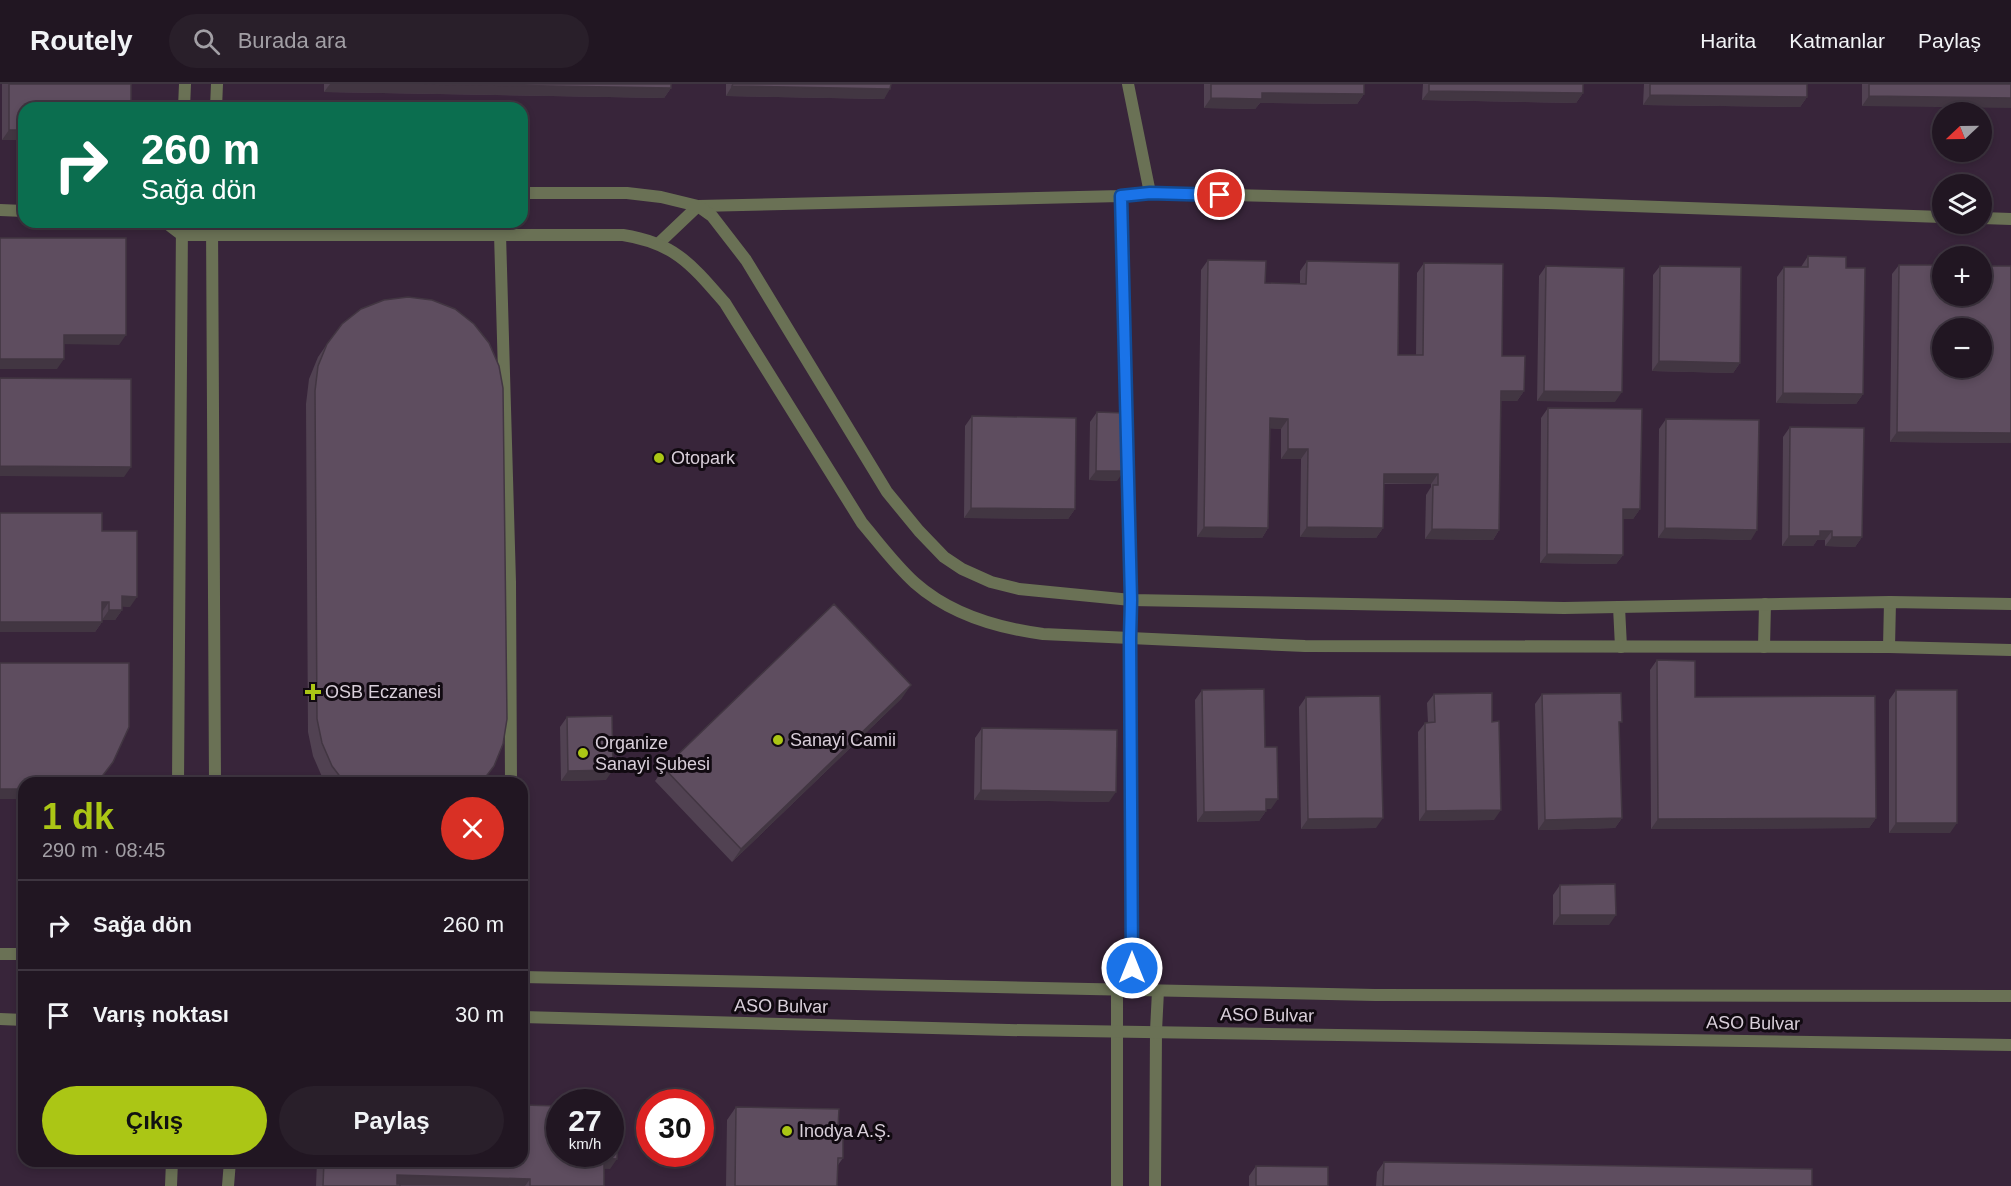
<!DOCTYPE html>
<html lang="tr">
<head>
<meta charset="utf-8">
<style>
	:root { --surface:#211622; --page:#291f2a; --text:#f1f3f6; --muted:#a29fa5; --line:#3e3540; --accent:#abc615 }
	body { margin:0; font-family:Arial,sans-serif; background:var(--page); color:var(--text); height:100vh; display:flex; flex-direction:column; font-size:22px; white-space:nowrap }
	* { box-sizing:border-box; margin:0 }
	p { font-size:20px; color:var(--muted) }
	.icon { flex:none; width:33px; height:33px; fill:none; stroke:currentColor; stroke-width:2; stroke-linecap:round; stroke-linejoin:round }
	.map { position:relative; flex:1; overflow:hidden }
	.panel { position:absolute; left:18px; top:693px; width:510px; height:390px; display:flex; flex-direction:column; background:var(--surface); border-radius:18px; box-shadow:0 3px 9px #0003,0 0 0 2px var(--line) }
	.panel>* { flex:none }
	.guide { position:absolute; left:18px; top:18px; width:510px; height:126px; border-radius:18px; box-shadow:0 3px 9px #0003,0 0 0 2px var(--line); background:#0b6e4f; color:#fff; overflow:hidden }
	.needle { width:39px; rotate:248deg }
	.fabs { position:absolute; left:1932px; top:18px; display:grid; gap:12px }
	.fabs a { display:grid; place-items:center; width:60px; height:60px; border-radius:50%; background:var(--surface); box-shadow:0 3px 9px #0003,0 0 0 2px var(--line); font-size:30px }
	.speed { position:absolute; left:546px; top:1005px; display:flex; gap:12px; font-size:30px; font-weight:700; text-align:center }
	.speed>* { display:grid; place-content:center; width:78px; height:78px; border-radius:50%; background:var(--surface); box-shadow:0 3px 9px #0003,0 0 0 2px var(--line); line-height:1 }
	.speed small { font-size:15px; font-weight:400 }
	.speed .limit { border:9px solid #d22; background:#fff; color:#111 }
	.pin { position:absolute; display:grid; place-items:center; width:51px; height:51px; color:#fff; margin:-26px; border:3px solid #fff; border-radius:50%; box-shadow:0 2px 6px #0007 }
	.me { position:absolute; width:66px; margin:-33px; rotate:0deg; stroke-linejoin:round; filter:drop-shadow(0 0 4px #0008) }
	.turn { display:flex; align-items:center; gap:21px; height:126px; padding:0 24px; font-size:27px }
	.turn .icon { width:78px; height:78px; stroke-width:2.5 }
	.turn b { display:block; font-size:42px; line-height:51px }
	.round { display:grid; place-items:center; flex:none; width:63px; height:63px; border-radius:32px; background:var(--page) }
	.head { display:flex; align-items:center; justify-content:space-between; height:102px; padding:0 24px }
	h1 { font-size:36px; font-weight:600; line-height:45px; color:var(--accent) }
	.cta { display:flex; gap:12px; margin-top:auto; padding:12px 24px }
	.cta a { flex:1; height:69px; border-radius:36px; background:var(--accent); color:#111; font-size:24px; font-weight:600; line-height:69px; text-align:center }
	.cta a+a { background:var(--page); color:var(--text) }
	ul { padding:0; list-style:none }
	li { display:flex; align-items:center; gap:18px; height:90px; padding:0 24px; border-top:2px solid var(--line) }
	li div { flex:1 }
	li b { display:block; font-size:22px }
	li em { font-style:normal }
	header { display:flex; align-items:center; gap:36px; box-sizing:border-box; height:84px; padding:0 30px; background:var(--surface); border-bottom:2px solid var(--line) }
	header strong { font-size:28px }
	nav { display:flex; gap:33px; margin-inline-start:auto; font-size:21px }
	.search { width:420px; height:54px; background:var(--page); display:flex; align-items:center; gap:15px; box-sizing:border-box; padding:0 21px; border-radius:33px; color:var(--muted); font-size:22px }
	.map>svg:first-child { display:block }
</style>
</head>
<body>
<header>
<strong>Routely</strong>
<div class="search"><svg class="icon" aria-label="search" viewBox="0 0 24 24"><circle cx="10" cy="10" r="6"/><path d="M15 15l6 6"/></svg>Burada ara</div>
<nav><a>Harita</a><a>Katmanlar</a><a>Paylaş</a></nav>
</header>
<div class="map">
<svg width="2011" height="1102" viewBox="0 0 2011 1102">
	<rect width="100%" height="100%" fill="#2c1e2d"/>
	<path fill="#38253a" fill-rule="evenodd" d="M0,0H2011V1102H0ZM24,24H522V138H24ZM1942,28H1982V68H1942ZM1942,100H1982V140H1942ZM1942,172H1982V212H1942ZM1942,244H1982V284H1942ZM24,699H522V1077H24ZM560,1018H610V1070H560ZM650,1018H700V1070H650Z"/>
	<g fill="none" stroke-linecap="round" stroke-linejoin="round">
		<path stroke="#6a7155" stroke-width="12" d="M1128,0L1150,109
			M1121,112L1131,516L1129,554L1133,907
			M1982,134L2011,135
			M500,150L510,498L511,699
			M658,160L698,122L1121,112L1150,109L1547,119L1942,133
			M1619,523L1621,563
			M1764,563L1765,520
			M1889,563L1890,518
			M1117,907V1102
			M1155,1102L1156,947L1158,907"/>
		<path stroke="#6a7155" stroke-width="12" d="M184,24L185,0
			M216,24L217,0
			M522,109H627L661,113L698,122L712,132L746,176L887,408L919,447L944,473L962,485L991,498L1019,505L1131,516L1564,524L1890,518L2011,520
			M0,126L24,127
			M165,138L182,151H623C675,159 692,181 725,219L862,439C879,459 895,481 915,499C950,530 997,544 1043,550L1305,562L1889,563L2011,566
			M212,138L215,699
			M178,699L182,138
			M0,870H24
			M522,893L1375,911L2011,912
			M522,933L1008,946L2011,961
			M0,935L24,936
			M171,1102L172,1077
			M228,1102L230,1077"/>
	</g>
	<path fill="#514252" d="M2,0H131L24,24V56H2Z
		M324,0H671V4L664,14L324,8Z
		M726,0H891L884,15L726,12Z
		M1204,0H1364V10L1357,20L1260,19L1255,25L1204,24Z
		M1423,0H1583V9L1576,19L1422,16Z
		M1644,0H1807V13L1800,23L1643,21Z
		M1862,0H2011L1862,22Z
		M1808,172L1846,184L1863,310L1856,320L1776,319L1777,193L1784,183H1801Z
		M1208,176L1265,199L1300,200V187L1307,177L1398,271H1416L1417,189L1424,179L1502,272L1524,307L1517,317H1501L1499,446L1493,456L1425,455L1426,411L1431,403V400H1384L1383,444L1376,454L1300,453L1301,375H1281V345L1270,344L1268,444L1262,454L1197,453L1201,186Z
		M1899,181L2011,182V359L1890,358L1892,190Z
		M1546,182L1615,318L1537,317L1539,192Z
		M1660,182L1740,279L1733,289L1652,287L1653,191Z
		M327,260L482,699H326L323,695L313,672L308,648L306,320L309,295L318,273Z
		M1548,324L1640,425L1633,435H1623V471L1616,480L1540,479L1541,334Z
		M1097,328L1117,397L1089,396L1090,338Z
		M972,332L1075,425L1068,435L964,434L965,342Z
		M1666,335L1751,456L1658,454L1659,345Z
		M1790,343L1862,453L1855,463L1825,462V456H1817L1813,462H1782L1783,353Z
		M102,447L130,523L122,522V526L115,536H102V538L95,548Z
		M1657,576L1695,613L1876,734L1869,744L1651,745L1650,586Z
		M1202,606L1271,725H1266V727L1259,737L1197,738L1195,616Z
		M1896,606L1950,749H1889V616Z
		M1434,610L1494,736L1419,737L1418,648L1425,639H1428L1427,619Z
		M1542,610L1619,643L1622,734L1615,744L1538,746L1535,620Z
		M1306,613L1376,744L1301,745L1299,623Z
		M902,614L732,778L655,697L664,684Z
		M567,633L606,696L561,697L560,643Z
		M982,644L1109,718L974,716L975,654Z
		M1560,801L1609,841H1553V811Z
		M736,1023L838,1043L843,1074L838,1081L837,1102H726L727,1036Z
		M317,1077H522L610,1085H604V1102H316Z
		M1384,1078L1812,1102H1376L1377,1088Z
		M1256,1082L1328,1102H1249V1092Z"/>
	<path fill="#423642" d="M330,0H424L671,4L664,14L324,8Z
		M732,2L890,5L884,15L726,12Z
		M1429,7L1583,9L1576,19L1422,16Z
		M1262,9L1364,10L1357,20L1260,19L1255,25L1204,24L1211,14Z
		M1650,11L1807,13L1800,23L1643,21Z
		M1869,12L2011,14V24L1862,22Z
		M9,46H24V56H2Z
		M64,251H126L119,261L57,260Z
		M0,275H64L57,285H0Z
		M1659,277L1740,279L1733,289L1652,287Z
		M1501,307H1524L1517,317H1494Z
		M1544,307L1622,308L1615,318L1537,317Z
		M1783,309L1863,310L1856,320L1776,319Z
		M1270,334L1288,335L1281,345L1263,344Z
		M1897,348L2011,349V359L1890,358Z
		M1288,365H1308L1301,375H1281Z
		M0,382L131,383L124,393L0,392Z
		M1096,387H1124L1117,397L1089,396Z
		M1384,390H1438L1431,400L1377,399Z
		M971,424L1075,425L1068,435L964,434Z
		M1623,425H1640L1633,435H1616Z
		M1204,443L1268,444L1262,454L1197,453Z
		M1307,443L1383,444L1376,454L1300,453Z
		M1665,444L1757,446L1751,456L1658,454Z
		M1432,445L1499,446L1493,456L1425,455Z
		M1820,447H1832L1825,456H1817L1813,462H1782L1789,452Z
		M1832,453H1862L1855,463L1825,462Z
		M1547,470L1623,471L1616,480L1540,479Z
		M122,512L137,513L130,523L115,522Z
		M102,518H109L102,528Z
		M109,526H122L115,536H102Z
		M0,538H102L95,548H0Z
		M911,601L902,614L732,778L741,765Z
		M613,686L606,696L561,697L568,687Z
		M0,705H24V715H0Z
		M981,706L1116,708L1109,718L974,716Z
		M1266,715H1278L1271,725H1259Z
		M1501,726L1494,736L1419,737L1426,727Z
		M1266,727L1259,737L1197,738L1204,728Z
		M1383,734L1376,744L1301,745L1308,735Z
		M1622,734L1615,744L1538,746L1545,736Z
		M1876,734L1869,744L1651,745L1658,735Z
		M1896,739H1957L1950,749H1889Z
		M1560,831H1616L1609,841H1553Z
		M604,1074L617,1075L610,1085L597,1084Z
		M397,1091L530,1095L525,1102L390,1101Z"/>
	<path fill="#5e4d5f" stroke="#423642" stroke-width="1.5" fill-rule="evenodd" d="M9,0H131V24H24V46H9Z
		M424,0H671V4Z
		M733,0H891L890,5L732,2Z
		M1211,0H1364V10L1262,9V15L1211,14Z
		M1429,0H1583V9L1429,7Z
		M1650,0H1807V13L1650,11Z
		M1869,0H2011V14L1869,12Z
		M0,154H126V251H64V275H0Z
		M1808,172L1846,173V184H1865L1863,310L1783,309L1784,183H1808Z
		M1208,176L1266,177L1265,199L1306,200L1307,177L1399,179L1398,271H1423L1424,179L1503,180L1502,272H1525L1524,307H1501L1499,446L1432,445L1433,401H1438V390H1384L1383,444L1307,443L1308,365H1288V335L1270,334L1268,444L1204,443Z
		M1899,181H1942V212H1982V182H2011V349L1897,348ZM1942,244H1982V284H1942Z
		M1546,182L1624,184L1622,308L1544,307Z
		M1660,182L1741,183L1740,279L1659,277Z
		M408,213L432,216L455,225L474,240L489,259L499,282L503,304L507,635L503,660L494,682L481,699H345L332,682L322,659L317,635L315,307L318,282L327,260L342,240L361,225L384,216Z
		M0,294L131,295V383L0,382Z
		M1548,324L1642,325L1640,425H1623V471L1547,470Z
		M1097,328L1125,329L1124,387H1096Z
		M972,332L1076,334L1075,425L971,424Z
		M1666,335L1759,336L1757,446L1665,444Z
		M1790,343L1864,344L1862,453H1832V447H1820V452H1789Z
		M0,429H102V447H137V513L122,512V526H109V518H102V538H0Z
		M834,520L911,601L741,765L664,684Z
		M1657,576L1695,577V613L1875,612L1876,734L1658,735Z
		M0,579H129V643L113,678L97,699H24V705H0Z
		M1264,605L1265,663H1277L1278,715H1266V727L1204,728L1202,606Z
		M1896,606H1957V739H1896Z
		M1492,609V638L1499,637L1501,726L1426,727L1425,639L1435,638L1434,610Z
		M1621,609L1622,638H1619L1622,734L1545,736L1542,610Z
		M1380,612L1383,734L1308,735L1306,613Z
		M612,632L613,686L568,687L567,633Z
		M982,644L1117,646L1116,708L981,706Z
		M1615,800L1616,831H1560V801Z
		M522,1021L560,1022V1070H610V1032H618L617,1075L604,1074V1102H530V1095L397,1091V1100H400V1102H323L324,1077H522Z
		M736,1023L839,1025L838,1043H843V1074H838L837,1102H735Z
		M1384,1078L1812,1085V1102H1383Z
		M1256,1082L1328,1083V1102H1256Z"/>
	<g fill="none" stroke-linecap="round" stroke-linejoin="round">
		<defs>
			<path id="route" d="M1132,884L1130,554L1131,516L1121,112L1150,109L1220,111"/>
		</defs>
		<use href="#route" stroke="#114b97" stroke-width="15"/>
		<use href="#route" stroke="#1a73e8" stroke-width="10"/>
	</g>
	<g fill="#abc615" stroke="#110a11" stroke-width="2">
		<circle cx="659" cy="374" r="6"/>
		<path d="M310 599h6v6h6v6h-6v6h-6v-6h-6v-6h6z"/>
		<circle cx="778" cy="656" r="6"/>
		<circle cx="583" cy="669" r="6"/>
		<circle cx="787" cy="1047" r="6"/>
	</g>
	<g text-anchor="middle" dominant-baseline="central" stroke-width="6" stroke-linejoin="round" paint-order="stroke">
		<g font-size="18" fill="#d9cfda" stroke="#110a11" text-anchor="start">
			<text x="671" y="374">Otopark</text>
			<text x="325" y="608">OSB Eczanesi</text>
			<text x="790" y="656">Sanayi Camii</text>
			<text x="595" y="659">Organize<tspan x="595" dy="21">Sanayi Şubesi</tspan></text>
			<text x="799" y="1047">Inodya A.Ş.</text>
		</g>
		<g font-size="18" fill="#d9cfda" stroke="#110a11">
			<text transform="translate(781 922) rotate(1)">ASO Bulvar</text>
			<text transform="translate(1267 931) rotate(1)">ASO Bulvar</text>
			<text transform="translate(1753 939) rotate(1)">ASO Bulvar</text>
		</g>
	</g>
</svg>
<div class="fabs">
<a><svg class="needle" viewBox="-14 -14 28 28"><path d="M0-13l5 13h-10z" fill="#e53935"/><path d="M0 13l5-13h-10z" fill="#a29fa5"/></svg></a>
<a><svg class="icon" aria-label="layers" viewBox="0 0 24 24"><path d="M12 4l9 5-9 5-9-5zM3 14l9 5 9-5"/></svg></a>
<a>+</a>
<a>−</a>
</div>
<div class="speed"><div>27<small>km/h</small></div><div class="limit">30</div></div>
<div class="pin" style="left:1220px;top:111px;background:#d93025"><svg class="icon" aria-label="arrive" viewBox="0 0 24 24"><path d="M6 21V4h12l-3 4 3 4H6"/></svg></div>
<svg class="me" style="left:1132px;top:884px" viewBox="-20 -20 40 40"><circle r="17" fill="#1a73e8" stroke="#fff" stroke-width="3"/><path d="M0-11L8 9 0 5-8 9z" fill="#fff"/></svg>
<div class="guide">
<div class="turn"><svg class="icon" aria-label="right" viewBox="0 0 24 24"><path d="M7 20v-9h11M14 6l5 5-5 5"/></svg><div><b>260 m</b>Sağa dön</div></div>
</div>
<section class="panel">
<div class="head"><div><h1>1 dk</h1><p>290 m · 08:45</p></div><a class="round" style="background:#d93025;color:#fff"><svg class="icon" aria-label="close" viewBox="0 0 24 24"><path d="M6 6l12 12M18 6L6 18"/></svg></a></div>
<ul>
<li><svg class="icon" aria-label="right" viewBox="0 0 24 24"><path d="M7 20v-9h11M14 6l5 5-5 5"/></svg><div><b>Sağa dön</b></div><em>260 m</em></li>
<li><svg class="icon" aria-label="arrive" viewBox="0 0 24 24"><path d="M6 21V4h12l-3 4 3 4H6"/></svg><div><b>Varış noktası</b></div><em>30 m</em></li>
</ul>
<div class="cta"><a>Çıkış</a><a>Paylaş</a></div>
</section>
</div>
</body>
</html>
